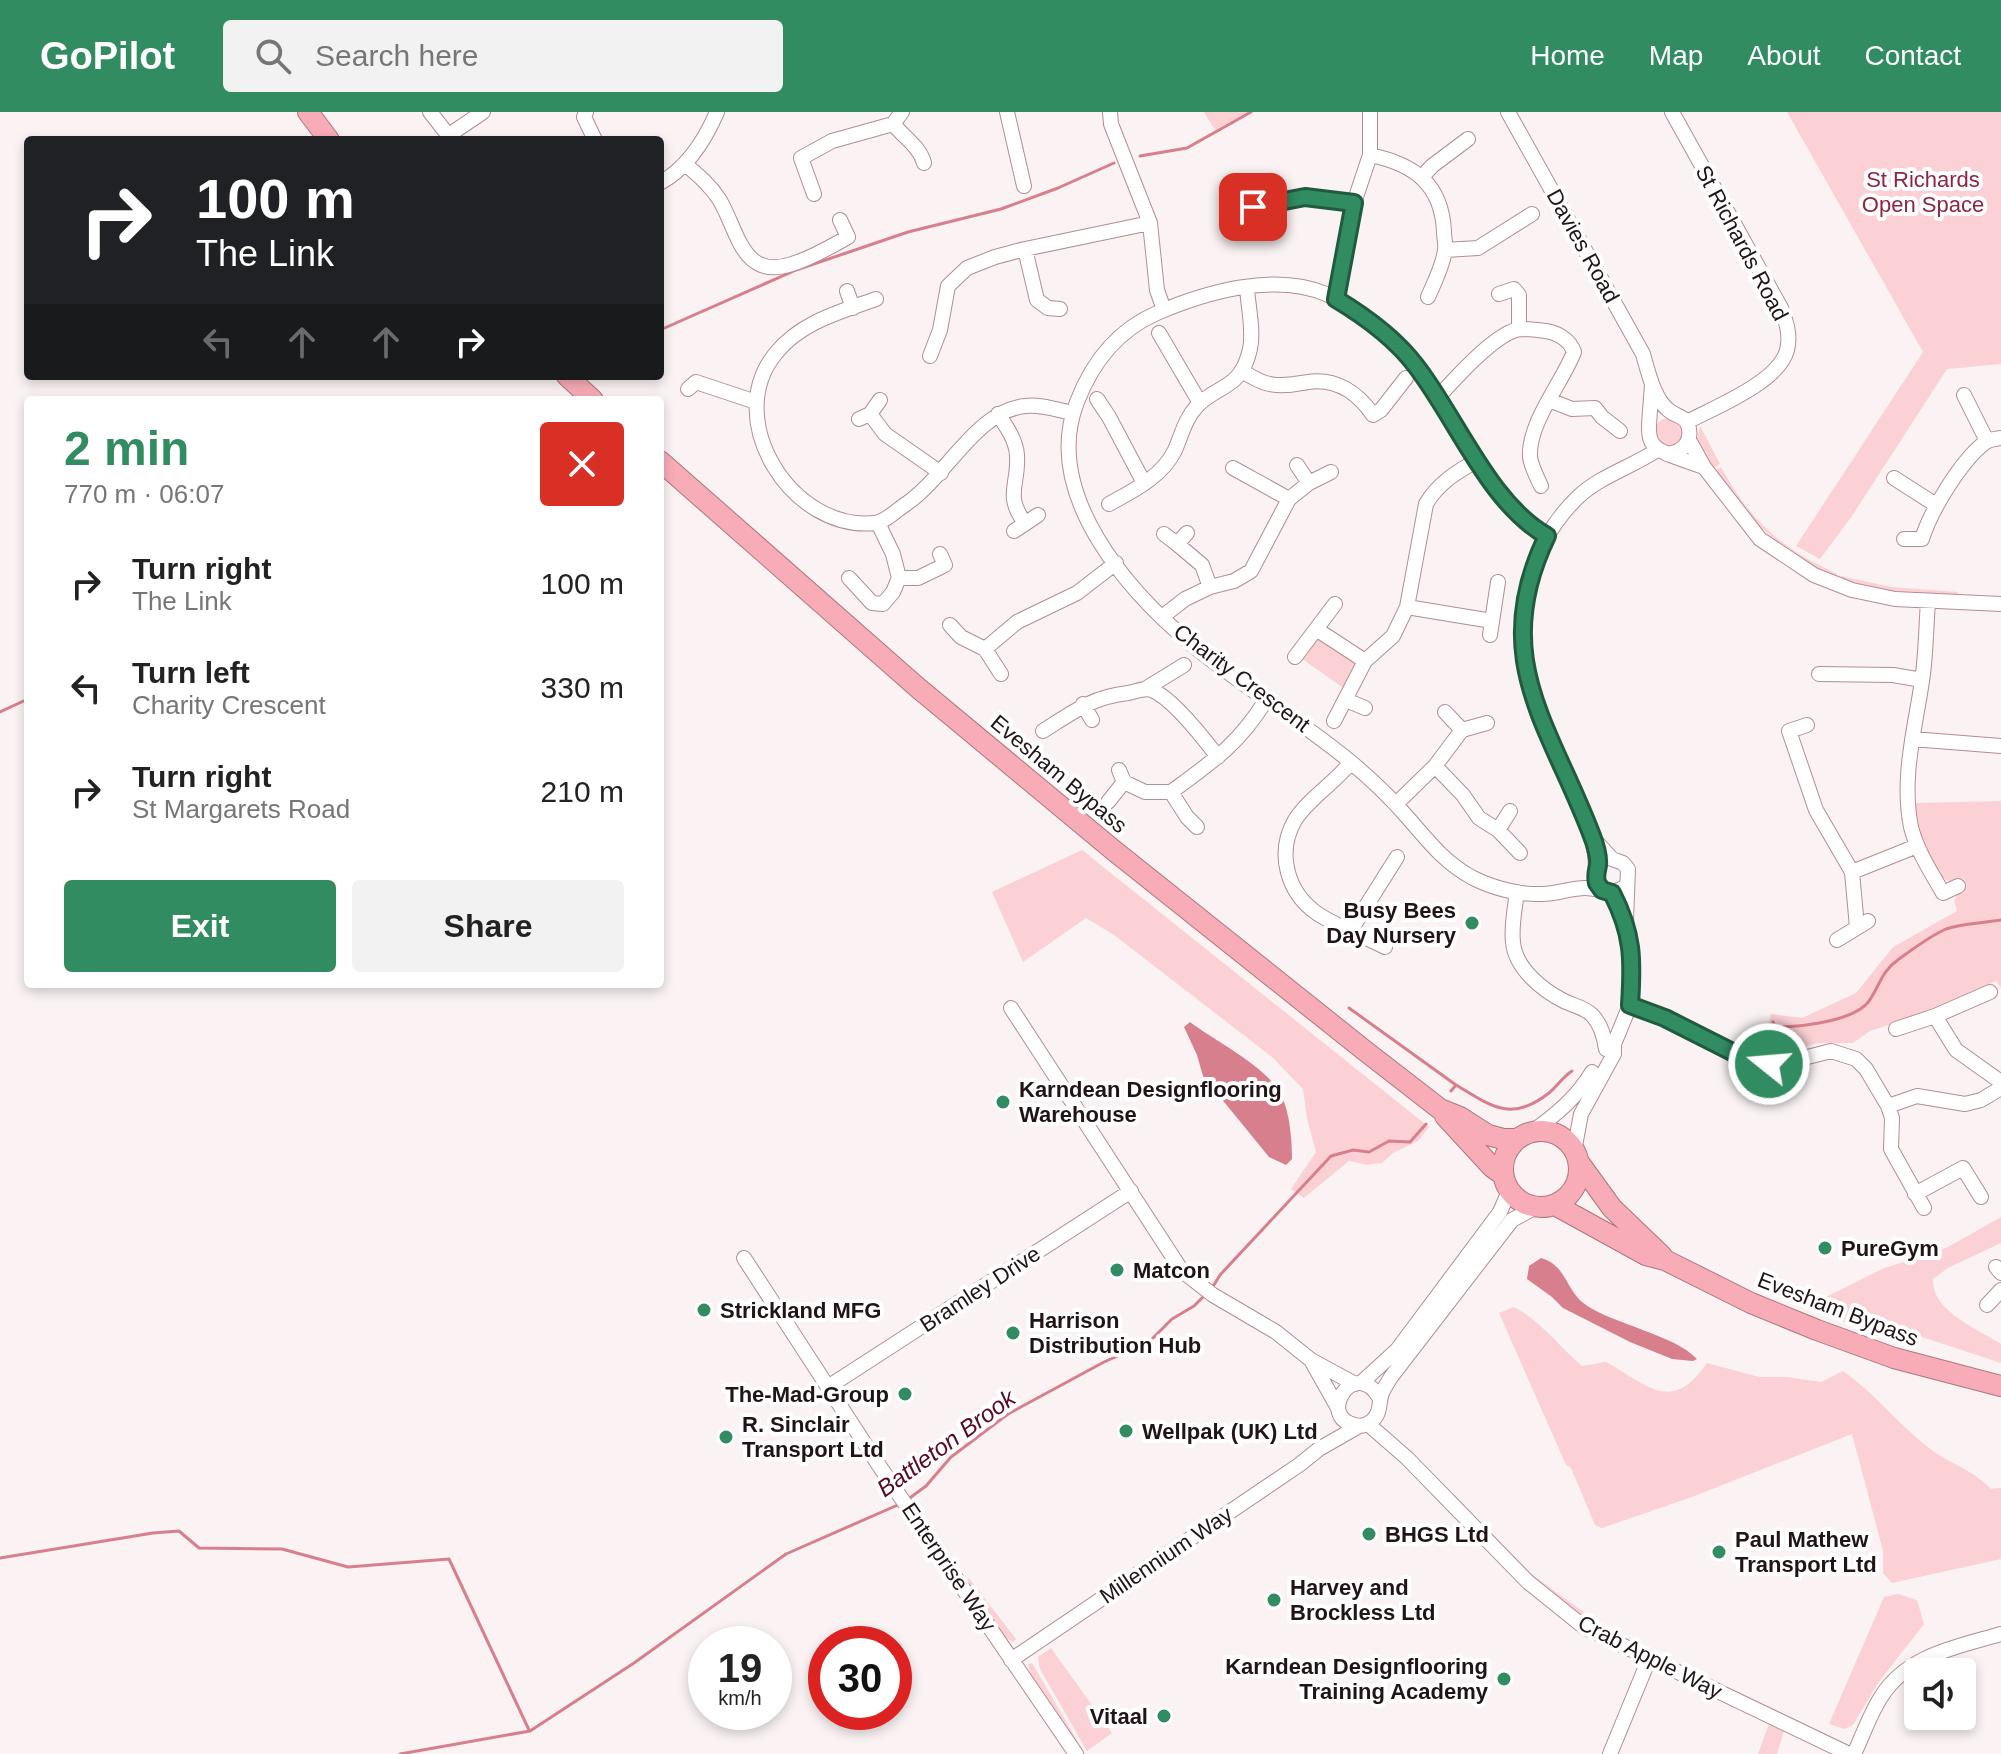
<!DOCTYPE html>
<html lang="en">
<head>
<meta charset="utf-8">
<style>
	:root { --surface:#fff; --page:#f2f2f2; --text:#222; --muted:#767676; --accent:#318c62 }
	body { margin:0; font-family:Arial,sans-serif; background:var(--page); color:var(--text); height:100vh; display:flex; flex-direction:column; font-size:30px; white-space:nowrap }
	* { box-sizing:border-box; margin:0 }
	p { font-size:26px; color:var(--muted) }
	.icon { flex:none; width:44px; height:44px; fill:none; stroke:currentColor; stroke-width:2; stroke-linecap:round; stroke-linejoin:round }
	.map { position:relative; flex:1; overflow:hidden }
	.details { position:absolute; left:24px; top:284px; width:640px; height:592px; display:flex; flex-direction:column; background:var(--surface); border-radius:8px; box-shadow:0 4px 12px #0003 }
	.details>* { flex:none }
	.hud { position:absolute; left:24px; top:24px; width:640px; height:244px; border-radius:8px; box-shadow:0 4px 12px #0003; background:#202124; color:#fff; overflow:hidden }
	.tools { position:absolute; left:1904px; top:1546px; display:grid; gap:16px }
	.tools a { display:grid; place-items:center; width:72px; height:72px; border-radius:8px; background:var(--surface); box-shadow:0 4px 12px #0003; font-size:40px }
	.speed { position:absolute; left:688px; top:1514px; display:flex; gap:16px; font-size:40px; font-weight:700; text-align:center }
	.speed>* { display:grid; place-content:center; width:104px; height:104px; border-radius:50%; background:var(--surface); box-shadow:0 4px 12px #0003; line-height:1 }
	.speed small { font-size:20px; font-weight:400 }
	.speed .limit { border:12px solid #d22; background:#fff; color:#111 }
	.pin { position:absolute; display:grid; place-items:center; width:68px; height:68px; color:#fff; margin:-34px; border-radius:16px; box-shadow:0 4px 12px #0006 }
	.me { position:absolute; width:88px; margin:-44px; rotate:287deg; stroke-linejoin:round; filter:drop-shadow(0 0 6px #0008) }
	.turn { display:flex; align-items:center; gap:28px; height:168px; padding:0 40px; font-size:36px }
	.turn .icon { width:104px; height:104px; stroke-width:2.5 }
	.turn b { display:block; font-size:56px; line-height:68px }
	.lanes { display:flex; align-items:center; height:76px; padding:0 40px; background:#0003; justify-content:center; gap:40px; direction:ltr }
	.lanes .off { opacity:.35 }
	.round { display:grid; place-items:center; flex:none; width:84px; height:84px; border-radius:8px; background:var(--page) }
	.summary { display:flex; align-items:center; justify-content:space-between; height:136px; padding:0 40px }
	h1 { font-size:48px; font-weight:700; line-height:60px; color:var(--accent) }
	.cta { display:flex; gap:16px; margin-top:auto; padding:16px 40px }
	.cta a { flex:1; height:92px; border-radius:8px; background:var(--accent); color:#fff; font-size:32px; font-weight:700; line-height:92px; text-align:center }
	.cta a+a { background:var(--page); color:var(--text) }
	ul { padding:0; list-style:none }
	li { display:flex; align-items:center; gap:24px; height:104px; padding:0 40px }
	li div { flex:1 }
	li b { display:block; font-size:30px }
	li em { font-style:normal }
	header { display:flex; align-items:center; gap:48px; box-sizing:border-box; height:112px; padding:0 40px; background:var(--accent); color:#fff }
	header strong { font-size:38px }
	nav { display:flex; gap:44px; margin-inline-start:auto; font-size:28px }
	.search { width:560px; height:72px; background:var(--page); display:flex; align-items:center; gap:20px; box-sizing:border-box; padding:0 28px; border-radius:8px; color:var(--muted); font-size:30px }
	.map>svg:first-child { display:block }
</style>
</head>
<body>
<header>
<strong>GoPilot</strong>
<div class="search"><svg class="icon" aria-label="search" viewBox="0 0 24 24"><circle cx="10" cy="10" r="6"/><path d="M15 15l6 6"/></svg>Search here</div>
<nav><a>Home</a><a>Map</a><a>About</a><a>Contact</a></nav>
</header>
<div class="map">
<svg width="2001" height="1642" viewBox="0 0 2001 1642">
	<rect width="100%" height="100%" fill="#faf2f3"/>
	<path fill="#fcd1d6" d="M1204,0H1248L1215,18Z
		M1787,0H2001V252L1947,257L1852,404L1820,447L1796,434L1923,240Z
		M1655 320a14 14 0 1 1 28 0a14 14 0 1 1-28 0Z
		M1700,314L1720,352L1712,358L1697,329Z
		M1721,355C1751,410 1781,436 1837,462L1836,465C1779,440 1751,408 1714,360Z
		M1841,464L1891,475L1958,480L1957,484L1896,480L1839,467Z
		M1319,525L1357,551L1345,577L1302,547Z
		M2001,689V876L1996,869L1936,898L1870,919L1853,931H1817L1789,939L1782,925H1769L1767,918L1771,902L1802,906L1856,881L1893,835L1957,799L1954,789L1959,779L1967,773L1963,766L1950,770C1927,761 1918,713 1913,691Z
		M1082,738L1429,1015L1418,1029L1393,1041L1382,1051L1367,1053L1349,1049L1304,1086L1291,1077L1316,1040L1307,1007L1303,977L1272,945L1114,823L1086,806L1023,850L992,780Z
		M2001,1105V1131L1948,1156L1933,1167C1931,1199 1978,1217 2001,1232V1251L1913,1222L1879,1214L1844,1210L1806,1195L1882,1157L1948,1135Z
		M1514,1195C1540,1208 1560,1236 1582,1254L1606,1250C1648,1273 1671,1303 1707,1251L1759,1265H1787L1821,1270L1843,1259C1876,1282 1900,1315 1933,1339C1953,1353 1973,1358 1991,1377L2001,1376V1447L1892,1471L1883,1461V1439L1852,1322L1692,1385L1602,1416L1595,1413L1571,1356L1566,1353L1499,1201Z
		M1455,1383L1522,1455L1601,1513C1567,1512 1482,1415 1456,1388Z
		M969,1466L1016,1527L1013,1530L1002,1523L967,1470Z
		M1898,1482L1917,1488L1924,1512L1878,1571L1853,1613L1844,1617L1829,1612L1884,1485Z
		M1051,1536L1112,1621L1087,1639L1040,1557L1038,1545Z
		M1032,1551L1085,1642L1032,1567L1028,1552Z
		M1769,1612L1784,1619L1777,1642H1758Z"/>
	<path fill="#d87f8d" d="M1190,910C1216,930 1269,955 1282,985C1290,1002 1292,1029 1292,1047L1286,1053L1269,1045L1203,964L1197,943L1184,915Z
		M1541,1146C1568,1154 1565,1179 1586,1193C1613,1212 1675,1223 1697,1247L1693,1249L1672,1247L1630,1230L1563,1196L1552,1185L1527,1167L1529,1154Z"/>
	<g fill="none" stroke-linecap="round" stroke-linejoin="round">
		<path stroke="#d87f8d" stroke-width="3" d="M1140,44L1187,36L1251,0
			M660,218L796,158L908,120L1001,97L1058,76L1114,51
			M0,600L28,587
			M1349,896L1456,973
			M1773,910L1774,915C1798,915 1858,910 1871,886C1881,870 1882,859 1899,847C1913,837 1930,824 1946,817C1962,811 1984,811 2001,808
			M1451,979L1456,973C1491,994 1511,1011 1549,981C1557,974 1563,965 1572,959
			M1212,1176L1220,1163L1331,1044L1353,1038L1369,1040L1389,1029L1410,1030L1426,1012
			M907,1388L926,1374L951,1345L1008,1302L1104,1250L1149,1230L1172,1207L1194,1194L1204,1184
			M0,1446L153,1421L179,1419L199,1436L282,1437L348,1455L449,1447L529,1618
			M400,1642L530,1619L634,1551L786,1442L900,1392"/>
		<defs>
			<path id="minor" d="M430,0L452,28
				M586,0L584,5L595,28
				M1007,0L1024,74
				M1110,0L1111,12L1150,111L1157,178L1164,198
				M1508,0L1643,242C1648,259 1654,289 1671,300C1677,304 1682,304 1687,310C1694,327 1685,340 1667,342
				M1672,0L1781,196C1786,209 1791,223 1787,238C1779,270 1715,295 1687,310
				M893,12C904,25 920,35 924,51
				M449,23L483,0
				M1370,43C1414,52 1442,72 1444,120C1444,125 1446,133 1445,138C1443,154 1434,171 1428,185
				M685,52C698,63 710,73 719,87C738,117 741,169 792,152C812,146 830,135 848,125L840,108
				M1422,65L1432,54L1468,27
				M660,71C687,56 705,28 717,0
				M814,82L801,46L832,29L893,12L902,0
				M1236,98L1305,85L1354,91
				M1025,137L1037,188L1048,196L1060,197
				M1445,138L1478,136L1532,102
				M847,179L853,196
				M1499,182L1514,177L1519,183V217
				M876,187C840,200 801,210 776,241C721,307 792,420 875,411C885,410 897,398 906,392C946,365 976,299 1025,294C1041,292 1057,298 1073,301
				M1336,187L1354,91L1370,43V0
				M1159,221L1200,291
				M930,244L940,218L948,174L967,156L995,145L1025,137L1150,111
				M1241,259C1250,263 1260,271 1270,272C1283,275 1295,272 1308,270C1336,266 1358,281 1373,303L1381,298L1406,266
				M1652,272C1648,340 1638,332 1704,355
				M688,277L696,270L756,290
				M1964,283L1987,329
				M1438,285C1455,267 1496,220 1520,217C1528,217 1538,218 1546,219C1558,221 1570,228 1574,240C1562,271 1528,311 1530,345C1531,354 1537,365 1541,374
				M1097,287L1109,305L1144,371
				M1549,288L1572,297L1595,296L1602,305L1620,319
				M870,302L885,322L941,361
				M998,302C1006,314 1016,328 1017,343C1019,373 1004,383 1025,411
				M859,307L870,302L880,288
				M1689,328L1704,355L1760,427L1814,463L1852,478L1895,487L2001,492
				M1297,353L1309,371
				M1233,356L1289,387
				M1894,366L1936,393
				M1109,392C1133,379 1163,364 1175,338C1182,322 1185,307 1197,294C1218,272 1241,278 1250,237C1254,218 1248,195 1247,175
				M878,411L893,442L899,466
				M1014,419L1038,403
				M1164,422L1177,432L1187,421
				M1547,424C1512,404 1493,372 1472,338C1433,277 1395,212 1326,182C1275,160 1206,180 1157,201C1118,218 1092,251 1077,290C1041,382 1129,481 1195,535C1244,575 1298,607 1347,647C1369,665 1391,686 1409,707C1429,730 1445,751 1473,766C1493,776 1519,783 1542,782C1557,782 1571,776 1585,776C1601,776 1612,785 1626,774
				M1904,427H1922C1931,398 1960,351 1983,332C1988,327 1995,327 2001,326
				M1177,432L1202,453L1210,475
				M849,466L872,491L883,492L893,480L899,466H918L945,453L940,442
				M1928,490C1926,516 1926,543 1922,569C1915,617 1901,666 1911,715C1917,739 1931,760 1943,781L1958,774
				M1407,495L1492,509
				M1162,505L1185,487L1210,475L1234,469L1251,459L1289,387L1309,371L1331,360
				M950,513L961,525L985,537L1001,562
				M1316,517L1365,549
				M1490,523L1498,470
				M985,537L1017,510L1077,481L1116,451
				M1295,545L1335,492
				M1819,562L1893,563L1922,568
				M1145,577L1184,553
				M1346,588L1365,596
				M1083,592L1092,608
				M1445,600L1462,618
				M1334,609L1365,549L1393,524L1407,495L1426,392C1438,371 1458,359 1478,348
				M1807,613L1789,619L1816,698L1852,760L1857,815
				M1043,619C1073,600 1092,585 1128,581C1136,580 1143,575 1152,578C1172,586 1205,628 1218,645
				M1912,627L2001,634
				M1351,650C1335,671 1309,686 1295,708C1276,741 1287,781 1318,802C1338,815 1363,824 1385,835
				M1435,654L1463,683L1479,706L1498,718L1520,741
				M1124,670L1145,680H1171L1187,705L1197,715
				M1171,680C1212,650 1239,632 1266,588
				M1108,690L1124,670L1119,658
				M1396,692L1435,654L1462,618L1487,611
				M1498,718L1510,699
				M1852,760L1917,734
				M1602,778L1595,765C1600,729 1580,700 1567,667C1555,640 1539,612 1532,583C1513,512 1524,437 1578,385C1600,364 1632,355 1657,338
				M1517,780C1515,796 1511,814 1513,830C1515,856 1542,878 1564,889C1574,894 1584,895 1592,903C1601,912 1604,924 1606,937
				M1351,818L1397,745
				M1837,828L1868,809
				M1990,880L1935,904L1956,938L2001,970
				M1630,893L1665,906L1752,950L1769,952L1788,950L1831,939L1856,947L1866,957L1888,994L1892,1006L1891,1037L1924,1096
				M1011,896L1182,1159L1213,1183L1276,1220L1311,1248L1355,1272
				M1896,917L1935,904
				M1888,994L1917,984L1965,992L1981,988L2001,976
				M1533,1019C1557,1002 1577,985 1592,960
				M1574,1039L1581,1002L1614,942V932L1630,893L1633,854L1626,808L1628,757L1623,751L1612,747L1593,726
				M1915,1082L1963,1056L1981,1085
				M744,1146L878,1352L1076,1642
				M1996,1155L2001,1161
				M1987,1193L2001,1178
				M1311,1248L1338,1296
				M1361,1271L1397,1238L1500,1100L1509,1079
				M828,1275L1131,1079
				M1379,1285C1354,1244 1316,1305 1355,1313C1361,1315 1367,1313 1372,1309C1382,1300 1378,1290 1382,1281C1384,1276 1388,1270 1391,1265L1512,1108L1536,1095
				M1368,1312L1407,1346L1528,1470L1584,1515L1849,1642
				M1011,1548L1299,1353L1319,1337L1359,1314
				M1610,1642L1649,1547
				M1854,1642C1863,1623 1870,1602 1881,1585C1907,1543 1957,1535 2001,1522"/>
			<path id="highway" d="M308,0L329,28
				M567,264L593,288
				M660,349L917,575L1112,737L1364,938L1440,997L1460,1005L1488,1023L1503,1027H1517
				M1445,1004L1492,1055L1503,1063
				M1503 1057a38 38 0 1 1 76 0a38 38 0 1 1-76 0Z
				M1578,1049L1612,1096L1662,1144
				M1555,1093L1646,1143L1665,1148L1751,1191L1817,1218L1894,1246L2001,1274"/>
		</defs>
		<use href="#minor" stroke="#b48d92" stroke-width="16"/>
		<use href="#highway" stroke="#ad777f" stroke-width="22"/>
		<use href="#minor" stroke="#fff" stroke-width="14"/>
		<use href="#highway" stroke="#f8acb7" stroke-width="20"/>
	</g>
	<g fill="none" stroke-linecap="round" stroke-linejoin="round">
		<defs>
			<path id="route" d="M1253,95L1305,85L1354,91L1336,187C1366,205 1395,226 1416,254C1457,307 1489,391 1547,424C1488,546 1550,613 1592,724C1595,731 1599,745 1598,753C1597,760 1595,763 1597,771L1602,778L1612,781C1633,822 1633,847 1630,893L1665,906L1752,950L1769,952"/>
		</defs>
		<use href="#route" stroke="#205b40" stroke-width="20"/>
		<use href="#route" stroke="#318c62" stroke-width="14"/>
	</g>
	<g fill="#318c62" stroke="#fff" stroke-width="3">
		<circle cx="1472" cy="811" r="8"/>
		<circle cx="1003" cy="990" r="8"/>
		<circle cx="1825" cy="1136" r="8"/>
		<circle cx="1117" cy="1158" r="8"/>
		<circle cx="704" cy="1198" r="8"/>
		<circle cx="1013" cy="1221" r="8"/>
		<circle cx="905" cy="1282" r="8"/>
		<circle cx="1126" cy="1319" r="8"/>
		<circle cx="726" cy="1325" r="8"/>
		<circle cx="1369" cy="1422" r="8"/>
		<circle cx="1719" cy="1440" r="8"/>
		<circle cx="1274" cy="1488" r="8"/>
		<circle cx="1504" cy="1567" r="8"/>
		<circle cx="1164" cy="1604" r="8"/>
	</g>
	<g text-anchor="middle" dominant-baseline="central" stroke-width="8" stroke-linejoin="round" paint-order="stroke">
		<g font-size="22" fill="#8e2440" stroke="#fff">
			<text x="1923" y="67">St Richards<tspan x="1923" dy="25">Open Space</tspan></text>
		</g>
		<g font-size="22" fill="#221416" stroke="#fff">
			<text transform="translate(1742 131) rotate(62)">St Richards Road</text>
			<text transform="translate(1583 134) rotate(61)">Davies Road</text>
			<text transform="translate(1242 566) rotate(37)">Charity Crescent</text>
			<text transform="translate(1059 662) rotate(40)">Evesham Bypass</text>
			<text transform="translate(980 1177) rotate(-33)">Bramley Drive</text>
			<text transform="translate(1838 1197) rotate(21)">Evesham Bypass</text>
			<text transform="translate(1166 1443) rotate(-34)">Millennium Way</text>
			<text transform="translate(949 1455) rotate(56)">Enterprise Way</text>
			<text transform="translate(1650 1545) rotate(27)">Crab Apple Way</text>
		</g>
		<g font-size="22" font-weight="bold" fill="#221416" stroke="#fff" text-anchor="start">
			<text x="1456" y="798" text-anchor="end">Busy Bees<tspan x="1456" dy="25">Day Nursery</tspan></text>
			<text x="1019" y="977">Karndean Designflooring<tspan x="1019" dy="25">Warehouse</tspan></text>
			<text x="1841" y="1136">PureGym</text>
			<text x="1133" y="1158">Matcon</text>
			<text x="720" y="1198">Strickland MFG</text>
			<text x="1029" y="1208">Harrison<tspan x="1029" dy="25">Distribution Hub</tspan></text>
			<text x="889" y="1282" text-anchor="end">The-Mad-Group</text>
			<text x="742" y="1312">R. Sinclair<tspan x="742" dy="25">Transport Ltd</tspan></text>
			<text x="1142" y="1319">Wellpak (UK) Ltd</text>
			<text x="1385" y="1422">BHGS Ltd</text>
			<text x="1735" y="1427">Paul Mathew<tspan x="1735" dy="25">Transport Ltd</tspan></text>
			<text x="1290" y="1475">Harvey and<tspan x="1290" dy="25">Brockless Ltd</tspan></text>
			<text x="1488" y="1554" text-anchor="end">Karndean Designflooring<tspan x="1488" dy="25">Training Academy</tspan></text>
			<text x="1148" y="1604" text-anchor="end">Vitaal</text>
		</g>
		<g font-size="24" font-style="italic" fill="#5a0722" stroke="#fff">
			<text transform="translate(946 1331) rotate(-36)">Battleton Brook</text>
		</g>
	</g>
</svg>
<div class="tools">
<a><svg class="icon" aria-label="sound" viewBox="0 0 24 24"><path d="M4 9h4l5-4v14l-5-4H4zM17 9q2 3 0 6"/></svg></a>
</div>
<div class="speed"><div>19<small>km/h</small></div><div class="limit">30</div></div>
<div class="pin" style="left:1253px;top:95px;background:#d93025"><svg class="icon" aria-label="arrive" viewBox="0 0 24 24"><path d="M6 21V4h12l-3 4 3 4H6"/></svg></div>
<svg class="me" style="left:1769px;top:952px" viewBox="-20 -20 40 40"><circle r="17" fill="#318c62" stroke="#fff" stroke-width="3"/><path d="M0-11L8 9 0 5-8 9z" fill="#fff"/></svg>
<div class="hud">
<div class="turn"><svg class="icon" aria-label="right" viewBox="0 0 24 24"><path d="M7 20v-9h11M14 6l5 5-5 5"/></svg><div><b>100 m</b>The Link</div></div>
<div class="lanes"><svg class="icon off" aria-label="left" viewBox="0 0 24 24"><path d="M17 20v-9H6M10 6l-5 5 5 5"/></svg><svg class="icon off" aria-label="ahead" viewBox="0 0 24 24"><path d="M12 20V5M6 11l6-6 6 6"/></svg><svg class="icon off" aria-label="ahead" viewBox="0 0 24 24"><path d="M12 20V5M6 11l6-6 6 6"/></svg><svg class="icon" aria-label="right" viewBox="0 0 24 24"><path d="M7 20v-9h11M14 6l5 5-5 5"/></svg></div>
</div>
<section class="details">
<div class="summary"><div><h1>2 min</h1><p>770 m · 06:07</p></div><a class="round" style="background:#d93025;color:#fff"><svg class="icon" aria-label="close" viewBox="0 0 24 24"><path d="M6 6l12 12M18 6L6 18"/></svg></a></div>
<ul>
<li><svg class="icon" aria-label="right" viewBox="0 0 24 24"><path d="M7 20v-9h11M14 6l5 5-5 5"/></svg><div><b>Turn right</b><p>The Link</p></div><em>100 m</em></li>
<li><svg class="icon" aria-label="left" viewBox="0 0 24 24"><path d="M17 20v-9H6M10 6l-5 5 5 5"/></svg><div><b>Turn left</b><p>Charity Crescent</p></div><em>330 m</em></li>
<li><svg class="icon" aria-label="right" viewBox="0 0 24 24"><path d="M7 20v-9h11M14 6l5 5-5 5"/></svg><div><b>Turn right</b><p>St Margarets Road</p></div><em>210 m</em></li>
</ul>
<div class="cta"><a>Exit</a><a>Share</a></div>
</section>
</div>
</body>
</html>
